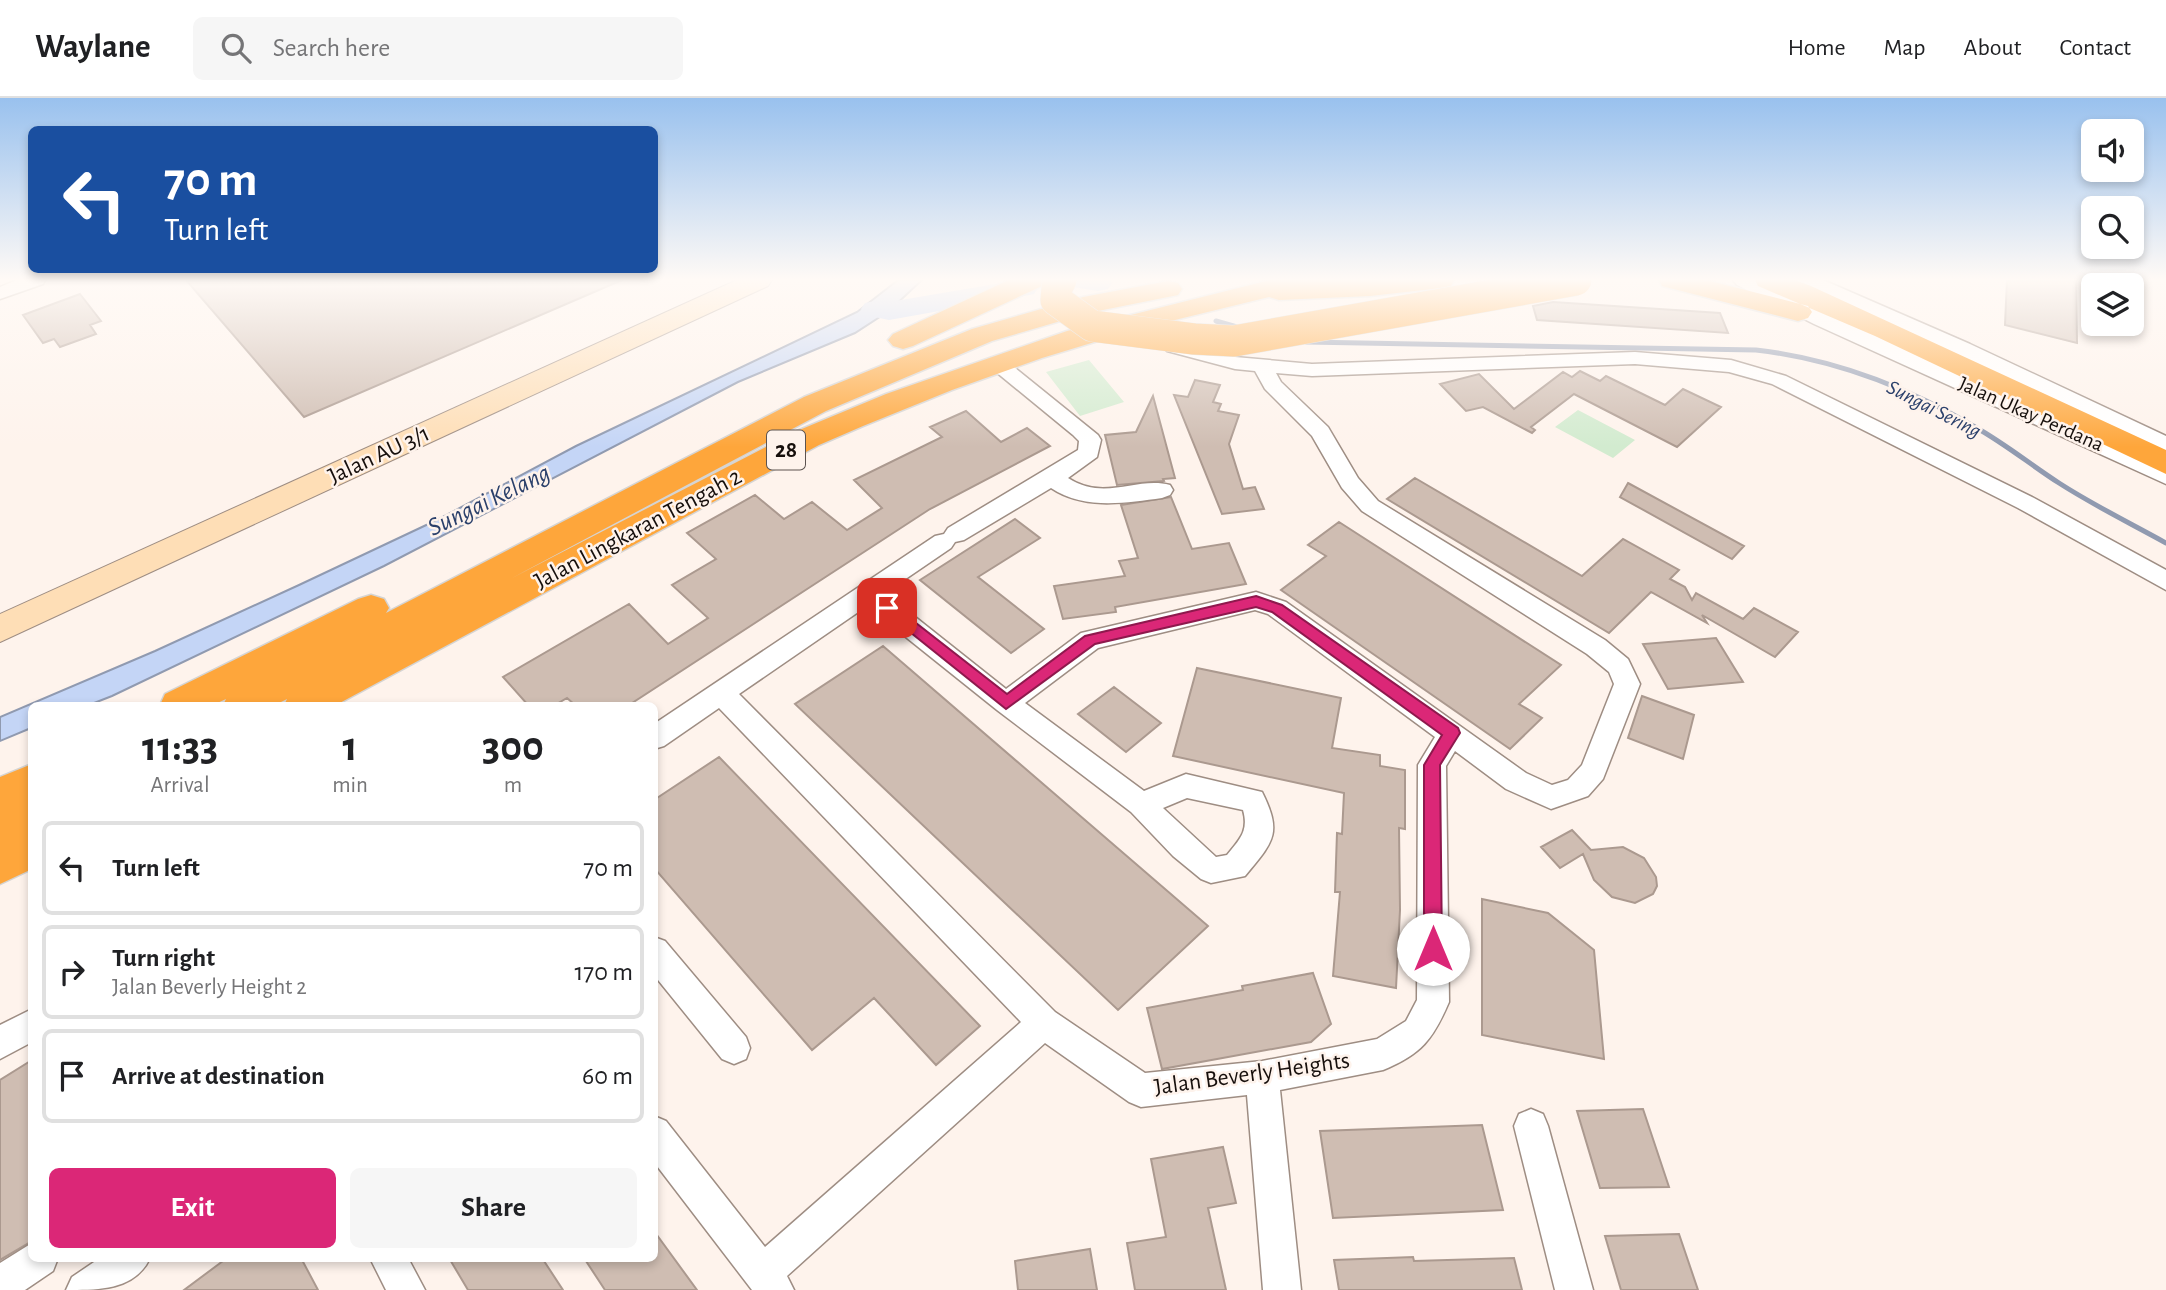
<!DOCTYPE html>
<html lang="en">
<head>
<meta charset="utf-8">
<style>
	:root { --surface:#fff; --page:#f6f6f6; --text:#202124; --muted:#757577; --line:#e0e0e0; --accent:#db2777 }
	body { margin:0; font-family:"Alegreya Sans",sans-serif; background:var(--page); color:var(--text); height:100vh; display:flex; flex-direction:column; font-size:26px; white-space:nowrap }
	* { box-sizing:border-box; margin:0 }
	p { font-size:23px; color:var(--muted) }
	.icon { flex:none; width:38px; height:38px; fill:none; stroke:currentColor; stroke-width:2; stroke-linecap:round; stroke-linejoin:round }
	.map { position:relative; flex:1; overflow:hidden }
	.drawer { position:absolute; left:28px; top:604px; width:630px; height:560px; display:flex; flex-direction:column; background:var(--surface); border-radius:10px; box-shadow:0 4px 10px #0003 }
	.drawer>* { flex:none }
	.banner { position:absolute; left:28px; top:28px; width:630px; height:147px; border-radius:10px; box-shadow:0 4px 10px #0003; background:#1a4fa0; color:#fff; overflow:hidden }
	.fabs { position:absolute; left:2081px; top:21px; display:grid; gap:14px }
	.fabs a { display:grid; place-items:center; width:63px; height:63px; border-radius:10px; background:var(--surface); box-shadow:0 4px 10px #0003; font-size:35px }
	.pin { position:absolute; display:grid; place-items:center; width:60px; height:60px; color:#fff; margin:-30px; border-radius:14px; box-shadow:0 4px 10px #0006 }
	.me { position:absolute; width:77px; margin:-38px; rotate:0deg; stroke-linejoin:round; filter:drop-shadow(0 0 5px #0008) }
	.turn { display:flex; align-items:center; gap:24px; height:147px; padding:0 21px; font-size:32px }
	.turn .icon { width:91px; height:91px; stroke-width:2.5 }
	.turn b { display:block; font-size:49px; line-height:60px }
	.eta { display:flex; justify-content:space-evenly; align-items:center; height:119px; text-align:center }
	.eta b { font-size:42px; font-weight:700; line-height:49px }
	.button { display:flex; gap:14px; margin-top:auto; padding:14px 21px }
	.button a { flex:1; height:80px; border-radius:10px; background:var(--accent); color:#fff; font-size:28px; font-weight:700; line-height:80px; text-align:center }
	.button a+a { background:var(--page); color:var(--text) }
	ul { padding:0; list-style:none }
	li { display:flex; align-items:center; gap:21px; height:94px; margin:0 14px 10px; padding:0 7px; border:4px solid var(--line); border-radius:10px }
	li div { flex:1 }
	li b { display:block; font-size:26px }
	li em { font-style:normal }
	header { display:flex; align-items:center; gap:42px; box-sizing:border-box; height:98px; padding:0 35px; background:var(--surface); border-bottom:2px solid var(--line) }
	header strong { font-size:33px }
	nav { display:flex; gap:38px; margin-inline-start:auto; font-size:24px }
	.search { width:490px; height:63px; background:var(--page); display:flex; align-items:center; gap:18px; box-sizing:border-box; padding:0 24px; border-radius:10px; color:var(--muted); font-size:26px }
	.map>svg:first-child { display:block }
</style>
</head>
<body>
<header>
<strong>Waylane</strong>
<div class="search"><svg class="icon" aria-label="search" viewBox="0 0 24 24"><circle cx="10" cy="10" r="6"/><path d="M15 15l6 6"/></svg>Search here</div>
<nav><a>Home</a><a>Map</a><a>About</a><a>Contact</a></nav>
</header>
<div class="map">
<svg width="2166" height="1192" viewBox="0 0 2166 1192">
	<rect width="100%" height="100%" fill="#fef3ec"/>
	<path fill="#d2ebcf" d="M1089,262L1124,304L1080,318L1046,274Z
		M1578,312L1635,342L1613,360L1555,329Z"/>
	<path fill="#c4d5f6" stroke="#909ab0" stroke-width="2" d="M898,182H922L889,213L855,235L738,284L384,468L112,598L89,607H32L31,630L0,643V619L155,553L299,487L439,421L576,348L857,214Z"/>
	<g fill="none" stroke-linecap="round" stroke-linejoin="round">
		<path stroke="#909ab0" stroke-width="5" d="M1216,223L1237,229
			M1306,244L1756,252C1834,261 1907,289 1975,329C2004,345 2031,367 2059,385C2093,407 2130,425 2166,445"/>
		<path fill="#c4d5f6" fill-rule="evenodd" d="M1020,182L1034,184L1038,190L1034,196L1024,198L889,222L865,217L861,211L865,205L875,203L889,204Z
			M1064,182H1110L1112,185L1108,191L1098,193L1067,188Z"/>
	</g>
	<path fill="#cfbdb2" stroke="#ab998f" stroke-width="2" d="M186,182H622L304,319Z
		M2007,182H2076L2077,245L2005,227Z
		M80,196L101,223L90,227L96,236L60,249L54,241L43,245L23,217Z
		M1553,204L1720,215L1728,235L1537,222L1533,208Z
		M1580,273L1600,283L1606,278L1665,307L1683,291L1721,309L1677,349L1574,296L1531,329L1535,332L1532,335L1483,309L1466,313L1440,286L1479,276L1514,311L1563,274L1572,279Z
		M1195,282L1220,287L1213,304L1221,306L1218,313L1239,317L1229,346L1243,391L1255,389L1264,411L1222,416L1174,297L1188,299Z
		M1153,298L1175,380L1163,381L1164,383L1117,387L1105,337L1136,334Z
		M966,313L1001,344L1027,330L1050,348L930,411L629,607H575L567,600L555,607H528L503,579L629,506L668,546L708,520L672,487L716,461L687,435L755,397L784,421L812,404L847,432L882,410L854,382L942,339L930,329Z
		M1415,380L1582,478L1623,441L1679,472L1670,481L1685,489L1692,502L1696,495L1743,521L1754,510L1798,534L1775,559L1702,517L1707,525L1651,494L1609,535L1387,401Z
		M1628,385L1744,448L1732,461L1620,399Z
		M1171,399L1192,451L1229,445L1246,486L1115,509L1116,514L1063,521L1054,488L1125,478L1119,463L1138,460L1121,407Z
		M1015,421L1040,440L978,479L1044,531L1011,555L920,482Z
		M1339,424L1561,567L1519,606L1542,620L1510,651L1281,492L1326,458L1308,447Z
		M1716,540L1743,584L1668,591L1643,546Z
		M883,548L1208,828L1118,912L795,606Z
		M1197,570L1341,600L1332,650L1380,657V668L1405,672V731L1399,730L1400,812L1396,890L1333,878L1340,794H1335L1337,735L1342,736L1344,695L1173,658Z
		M1114,589L1161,625L1126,654L1078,616Z
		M1642,598L1694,617L1683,661L1628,640Z
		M719,659L980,928L936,967L874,900L812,952L654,770V702Z
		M1572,732L1591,752L1623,749L1644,760L1656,779L1657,788L1653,796L1635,805L1612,799L1594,782L1583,756L1560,770L1541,749Z
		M1482,801L1548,815L1594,852L1604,961L1482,937Z
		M1313,875L1331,926L1311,944L1162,971L1147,910L1243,892L1242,888Z
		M32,962V1143L0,1162V982Z
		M1643,1011L1669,1089L1600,1090L1577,1013Z
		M1482,1027L1503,1112L1333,1120L1320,1033Z
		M1223,1049L1236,1105L1208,1110L1226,1192H1135L1127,1145L1166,1139L1151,1061Z
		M654,1133L697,1192H605L584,1160H654Z
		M1679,1136L1698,1192H1621L1605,1138Z
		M1090,1151L1097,1192H1018L1015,1163Z
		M1413,1159L1414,1163L1514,1160L1522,1192H1339L1334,1162Z
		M227,1160H301L318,1192H184Z
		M449,1160H542L563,1192H468Z"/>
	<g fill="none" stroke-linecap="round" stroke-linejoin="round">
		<defs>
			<path id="minor" d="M17,182H45L43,186L0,201V189Z
				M1174,243L1235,259L1312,266L1635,254L1731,262L1786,278L2034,400L2166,472V492L2018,410L1772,286L1729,274L1635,266L1312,278L1276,275L1281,284L1328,329L1358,380L1378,403L1605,542L1628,561L1640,586L1603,681L1588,698L1551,711L1506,691L1455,653L1446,668L1449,904C1433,941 1422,956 1383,972L1280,992L1301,1192H1263L1247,997L1141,1009L1129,1004L1045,945L787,1178L794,1192H752L654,1064V1018L666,1023L765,1149L1021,924L719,610L664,648L654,651V626L935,438L944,436L948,430L1078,352L1079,343L1073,337L990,269L987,265L990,261H1004L1098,337L1101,342L1097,359L1068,380C1105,404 1137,378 1170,387L1173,392L1170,397L1162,400C1125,405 1084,412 1051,390L964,442L955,444L951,450L885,495L1006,591L1081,535L1256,494L1286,504L1526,675L1552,687L1568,682L1582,667L1614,586L1609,574L1587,556L1362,413L1342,390L1312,338L1265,291L1255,273L1235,271L1167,253L1164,249L1167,245ZM867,508L997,612L1131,714L1173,758L1201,781L1211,785L1245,778C1273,744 1283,736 1262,694L1186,676L1144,693L1025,605L1098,550L1255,512L1268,516L1435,639L1418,667L1417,902L1406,923L1377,941L1262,963L1145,975L1055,914L739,596ZM1187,700L1243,712C1249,733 1240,741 1227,757L1216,759L1163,710Z
				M654,839L665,843L746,939L750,950L746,961L734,966L722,961L654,877Z
				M32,911V944L0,961V927Z
				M1531,1011L1543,1016L1548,1028L1593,1192H1555L1514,1028L1519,1016Z
				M32,1145V1160H58L53,1173L25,1192H0V1165Z
				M100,1160H150C135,1192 100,1192 66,1192L72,1179Z
				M370,1160H408L425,1192H386Z"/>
			<path id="tertiary" d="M1733,182H1764L1832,216L2166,366V386L1814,226L1737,187Z
				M1790,182H1823L1970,246L2166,338V358L1952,256L1794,187Z"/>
			<path id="secondary" d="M737,182H772L768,188L0,544V516Z"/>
			<path id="trunk" d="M1009,182H1045L1042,188L913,248L903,251L893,248L888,242L893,236Z
				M1270,182H1454L1451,188L1441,190L1370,198L1279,202L1269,199L1134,232L1042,260L952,292L863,328L819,347L336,607H284L287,601L275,607H223L226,601L213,607H160L165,596L358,501L371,497L384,501L389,510L386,515L804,299L972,231L1083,199L1168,183L1178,185L1182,191L1178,197L1088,215L992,243L826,313L512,480L797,333L886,296L1067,233Z
				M1659,182H1706L1808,208L1812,214L1808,220L1798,223L1662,188Z
				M1755,182H1795L1811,188L2166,352V376L1875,238L1758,188Z
				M32,666V771L0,786V679Z"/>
		</defs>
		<use href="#minor" stroke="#9e8d83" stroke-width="3"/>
		<use href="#tertiary" stroke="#9e8d83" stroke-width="3"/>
		<use href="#secondary" stroke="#9e8d83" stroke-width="2"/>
		<use href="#trunk" stroke="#d5d4d3" stroke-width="3"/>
		<use href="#minor" fill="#fff" fill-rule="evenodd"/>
		<use href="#tertiary" fill="#fff" fill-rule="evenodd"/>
		<use href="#secondary" fill="#fedeb6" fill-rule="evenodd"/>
		<use href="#trunk" fill="#fea63b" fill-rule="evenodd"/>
		<defs>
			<path id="trunk-bridge" d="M1061,182L1057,189L1056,202L1092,228L1194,241L1234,243L1576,182"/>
		</defs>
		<use href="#trunk-bridge" stroke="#d5d4d3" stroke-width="32" stroke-linecap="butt"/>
		<use href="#trunk-bridge" stroke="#fea63b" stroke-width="31"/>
	</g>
	<linearGradient id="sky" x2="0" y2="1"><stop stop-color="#99c1ee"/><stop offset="0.52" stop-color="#fffaf6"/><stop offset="1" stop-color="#fffaf6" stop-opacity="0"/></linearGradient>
	<rect width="2166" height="349" fill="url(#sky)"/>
	<path fill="#db2777" stroke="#8e194d" stroke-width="2" d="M1256,498L1282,507L1458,630L1460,635L1440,667L1442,851L1440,857L1433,859L1426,857L1424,851V667L1442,637L1272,514L1256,509L1095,546L1006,611L880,510L882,507H893L1007,596L1085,538Z"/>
	<g text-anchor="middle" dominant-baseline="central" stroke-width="5" stroke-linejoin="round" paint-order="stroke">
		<g font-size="21" font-style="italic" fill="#2b406b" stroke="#fef3ec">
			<text transform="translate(1934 311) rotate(27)">Sungai Sering</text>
		</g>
		<g font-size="21" fill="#160f0c" stroke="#fef3ec">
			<text transform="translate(2031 316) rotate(24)">Jalan Ukay Perdana</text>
		</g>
		<rect fill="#fef3ec" stroke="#5c534f" stroke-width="2" x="767" y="332.5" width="38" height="39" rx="5"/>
		<g font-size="23" font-weight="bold" fill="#160f0c">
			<text x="786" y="352">28</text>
		</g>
		<g font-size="24" fill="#160f0c" stroke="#fef3ec">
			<text transform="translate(379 357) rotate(-25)">Jalan AU 3/1</text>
			<text transform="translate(638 431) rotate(-28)">Jalan Lingkaran Tengah 2</text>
			<text transform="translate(1252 976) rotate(-8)">Jalan Beverly Heights</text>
		</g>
		<g font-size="26" font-style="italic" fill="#2b406b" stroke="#fef3ec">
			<text transform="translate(489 402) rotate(-26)">Sungai Kelang</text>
		</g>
	</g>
</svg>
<div class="fabs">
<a><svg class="icon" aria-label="sound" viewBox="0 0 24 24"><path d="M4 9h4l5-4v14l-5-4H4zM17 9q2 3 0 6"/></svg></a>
<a><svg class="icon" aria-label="search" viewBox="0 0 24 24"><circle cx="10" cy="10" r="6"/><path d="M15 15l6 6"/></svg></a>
<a><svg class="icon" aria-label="layers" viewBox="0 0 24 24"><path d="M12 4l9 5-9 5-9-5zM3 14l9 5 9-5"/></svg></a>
</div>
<div class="pin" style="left:887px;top:510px;background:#d93025"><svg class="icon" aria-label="arrive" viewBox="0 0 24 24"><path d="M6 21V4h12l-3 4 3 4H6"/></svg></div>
<svg class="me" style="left:1433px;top:851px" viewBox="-20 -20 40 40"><circle r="19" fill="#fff"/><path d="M0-13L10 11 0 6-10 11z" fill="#db2777"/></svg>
<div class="banner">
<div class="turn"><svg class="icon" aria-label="left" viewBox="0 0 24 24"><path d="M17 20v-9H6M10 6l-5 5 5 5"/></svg><div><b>70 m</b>Turn left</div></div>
</div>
<section class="drawer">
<div class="eta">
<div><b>11:33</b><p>Arrival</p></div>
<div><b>1</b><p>min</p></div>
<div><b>300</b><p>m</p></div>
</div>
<ul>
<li><svg class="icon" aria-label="left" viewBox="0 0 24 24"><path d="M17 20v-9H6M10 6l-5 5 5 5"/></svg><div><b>Turn left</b></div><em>70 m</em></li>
<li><svg class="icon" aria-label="right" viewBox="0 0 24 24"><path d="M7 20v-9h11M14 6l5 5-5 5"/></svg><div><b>Turn right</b><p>Jalan Beverly Height 2</p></div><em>170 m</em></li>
<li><svg class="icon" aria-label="arrive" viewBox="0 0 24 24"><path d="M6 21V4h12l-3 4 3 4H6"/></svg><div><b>Arrive at destination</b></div><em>60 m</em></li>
</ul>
<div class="button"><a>Exit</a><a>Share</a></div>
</section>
</div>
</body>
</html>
